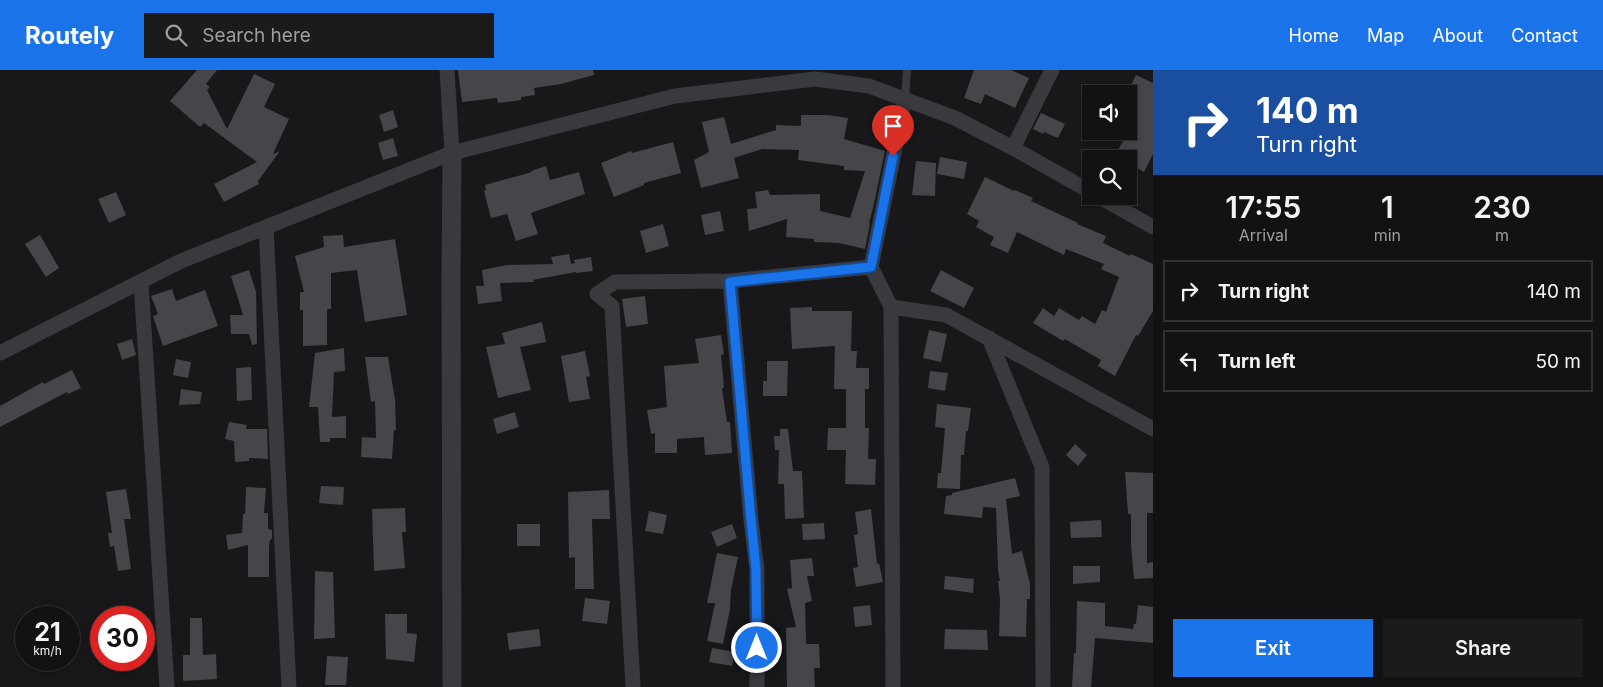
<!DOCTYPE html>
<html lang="en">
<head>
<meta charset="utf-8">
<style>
	:root { --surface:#121214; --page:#1b1b1d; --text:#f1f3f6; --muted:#9c9ea0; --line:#313234; --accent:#1a73e8 }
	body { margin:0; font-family:Inter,sans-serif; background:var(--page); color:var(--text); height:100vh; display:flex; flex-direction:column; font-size:19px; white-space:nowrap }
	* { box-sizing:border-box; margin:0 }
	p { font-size:16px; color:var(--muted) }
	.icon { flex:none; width:28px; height:28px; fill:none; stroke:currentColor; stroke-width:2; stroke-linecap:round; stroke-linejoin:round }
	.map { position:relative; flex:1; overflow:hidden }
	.side { display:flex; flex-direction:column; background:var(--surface); width:450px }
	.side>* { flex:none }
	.guide { background:#1a4fa0; color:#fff; overflow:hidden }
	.tools { position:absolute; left:1082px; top:15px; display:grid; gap:10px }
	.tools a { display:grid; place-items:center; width:55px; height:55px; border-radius:0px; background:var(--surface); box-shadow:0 2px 8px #0003,0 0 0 1px var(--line); font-size:25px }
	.speed { position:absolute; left:15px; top:536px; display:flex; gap:10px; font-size:25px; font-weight:700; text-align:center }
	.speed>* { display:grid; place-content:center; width:65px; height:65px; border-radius:50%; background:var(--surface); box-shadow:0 2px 8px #0003,0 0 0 1px var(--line); line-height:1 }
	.speed small { font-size:12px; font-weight:400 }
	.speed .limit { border:8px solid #d22; background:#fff; color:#111 }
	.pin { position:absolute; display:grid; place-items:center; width:42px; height:42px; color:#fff; margin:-51px -21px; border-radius:50% 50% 50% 0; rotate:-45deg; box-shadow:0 0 5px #0007 }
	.pin .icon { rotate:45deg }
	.me { position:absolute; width:55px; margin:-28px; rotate:0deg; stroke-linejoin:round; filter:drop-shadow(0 0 4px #0008) }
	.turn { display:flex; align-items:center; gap:18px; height:105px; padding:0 20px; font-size:22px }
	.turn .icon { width:65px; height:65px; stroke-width:2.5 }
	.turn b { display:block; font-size:35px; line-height:42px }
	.eta { display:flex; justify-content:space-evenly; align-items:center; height:85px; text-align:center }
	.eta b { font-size:30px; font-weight:600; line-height:35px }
	.button { display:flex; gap:10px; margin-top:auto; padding:10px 20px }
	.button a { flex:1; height:58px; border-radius:0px; background:var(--accent); color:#fff; font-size:20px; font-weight:600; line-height:58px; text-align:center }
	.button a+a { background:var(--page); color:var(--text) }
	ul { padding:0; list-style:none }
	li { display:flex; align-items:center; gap:15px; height:62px; margin:0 10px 8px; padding:0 10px; border:2px solid var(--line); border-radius:0px }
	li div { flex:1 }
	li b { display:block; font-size:19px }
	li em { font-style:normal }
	header { display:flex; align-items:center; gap:30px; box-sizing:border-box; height:70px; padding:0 25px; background:var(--accent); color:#fff }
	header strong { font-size:24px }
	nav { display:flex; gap:28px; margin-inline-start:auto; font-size:18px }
	.search { width:350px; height:45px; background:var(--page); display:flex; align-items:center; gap:12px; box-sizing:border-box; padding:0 18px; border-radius:0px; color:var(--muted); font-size:19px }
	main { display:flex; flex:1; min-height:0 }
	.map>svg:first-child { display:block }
</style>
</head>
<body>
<header>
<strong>Routely</strong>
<div class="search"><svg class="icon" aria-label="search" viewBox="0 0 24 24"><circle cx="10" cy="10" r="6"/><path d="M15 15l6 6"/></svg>Search here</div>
<nav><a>Home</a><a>Map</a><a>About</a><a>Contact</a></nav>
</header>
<main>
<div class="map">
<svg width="1153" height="617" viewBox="0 0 1153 617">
	<rect width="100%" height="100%" fill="#18181a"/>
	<path fill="#45454a" d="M197,0H217L206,14L210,17L207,20L227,59L254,4L275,14L264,37L289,49L273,84L280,81L258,111L259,114L224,132L214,114L257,92L204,53L200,57L170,31Z
		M458,0H593L594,5L561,14L534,18L535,25L521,27V30L498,33L497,28L462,32Z
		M974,0H1011L1029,8L1015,38L985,24L981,34L964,28Z
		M1136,5L1153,13V84L1144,102L1129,94V89H1119L1114,87L1129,61V19Z
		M393,40L398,57L384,62L379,45Z
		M1041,43L1065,54L1058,68L1044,62L1043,64L1033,59Z
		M801,45H828L848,48L844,69L885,81L873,138L869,153H870L865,179L839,173L814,172V169L786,167L787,149L749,161L747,139L757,138L755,122L768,120L770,125L820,124V141L850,148L865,101L844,100V96L798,90L799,80L762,79L734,88L739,108L701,118L694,90L709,82L702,52L724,47L731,74L776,60V55L801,56Z
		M393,68L398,86L383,90L378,73Z
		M673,72L681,103L644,113V115L614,127L601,93L631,81L632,83Z
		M940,87L967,92L964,109L937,104Z
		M916,91L936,93L935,126L912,125Z
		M546,96L550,110L579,102L585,124L531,143L538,164L516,171L507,144L491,148L484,121L486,120L485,115L532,102L531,101Z
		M985,107L1014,121L1015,120L1033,128L1031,131L1078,153L1077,154L1106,166L1103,173L1130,186L1131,184L1153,194V241L1138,266L1136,265L1115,306L1098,296L1101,290L1065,269L1063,271L1033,253L1043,238L1054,246L1059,238L1079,250L1082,246L1095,254L1102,240L1106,242L1119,207L1101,199L1104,194L1066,179L1064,185L1017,162L1008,183L990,175L994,167L976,157L979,151L967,144Z
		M116,122L126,145L109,153L98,129Z
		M720,141L724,161L705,165L701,145Z
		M663,154L669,176L646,183L640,161Z
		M40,165L59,198L46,207L25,174Z
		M343,165L344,177L395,169L407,245L365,252L357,200L331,203V239H327V275L303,276V240H300V222H304L295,186L324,177L323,166Z
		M569,184L571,194L575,193L574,190L591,187L593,201L576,203V202L533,210L534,212L500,213L502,231L478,234L476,216H484L482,200L507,195L553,194L551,187Z
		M249,200L256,222L257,274L252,275L249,264H231L230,245H243L231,206Z
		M941,200L974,218L964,238L930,221Z
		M172,219L176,231L205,220L218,256L163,276L153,246L158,244L151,226Z
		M645,226L648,254L626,257L622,229Z
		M812,237V241H852L851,281H857L856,298H869V319H865V358H869L868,389H876L875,415L845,414L846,380H827L828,358H846V319H834L835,276L792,279L790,238Z
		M542,252L546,272L520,277L531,320L498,328L486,277L505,274L502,263Z
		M929,260L947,264L941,292L923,288Z
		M721,265L724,284L721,285L724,318H722L727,352H730L732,383L705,385L704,367L677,369V383H655V363L651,364L647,340L667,337L664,296L699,293L695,269Z
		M132,269L136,285L122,290L117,274Z
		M344,278L345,301L334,302L332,347L346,346V368H330V372H320L318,337H309L315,283Z
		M585,281L590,306L586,307L590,329L569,332L561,286Z
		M365,287H388L395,330L396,360H394L392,389L361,387L362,367L376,368L375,331L371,332Z
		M176,289L191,292L188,308L173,305Z
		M767,291H788L787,326H763V311H767Z
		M251,297L252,330L237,331L236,298Z
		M72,300L81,318L68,324L67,322L0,357V336L43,312L44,314Z
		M930,301L948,303L945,321L928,318Z
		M181,319L202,322L200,334L179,335Z
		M937,334L971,338L968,361H966L964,385H961L960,419L937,418L938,403H941L945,358L935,357Z
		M515,342L519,357L497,364L493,349Z
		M229,352L247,355L246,359H267L268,389L249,388V391L235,392L234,371L225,369Z
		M780,359H788L793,401H802L804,448L785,449L784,414H778L779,380H775L774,366H780Z
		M1075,374L1087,385L1078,396L1066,385Z
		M1125,402L1153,403V443H1147V493L1153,492V508L1134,509L1131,475V444H1128Z
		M1015,408L1020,426L1006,429L1012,484L1022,481L1030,514V529H1027L1026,567L999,566L1000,530L998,511H1000L998,501L996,438L983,437L982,448L944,444L946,426L952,425V423Z
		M321,416L344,417L343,435L319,433Z
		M246,417L266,418L264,443H268V459L272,460V469L270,470L269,477V507H248V475L228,480L226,465L242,463L243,444H245Z
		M126,419L131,449H124L131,499L118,501L114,476L110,477L108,463H112L106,422Z
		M609,420L610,449H592L594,519H575V487L569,488L568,422Z
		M405,438L406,462H402L405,498L374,501L372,439Z
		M871,439L877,494L879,493L883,512L856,517L853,498L858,497L854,465L858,464L855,442Z
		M649,441L667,445L663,464L645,461Z
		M1101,450L1102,467L1071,468L1070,452Z
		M824,453L825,469L803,470L802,454Z
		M517,454H540V476H517Z
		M732,454L737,468L717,477L711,462Z
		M717,483L738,487L731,520L730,539L723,574L707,571L715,533H707Z
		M812,488L814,506H807L812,531L805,533L806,574H819L820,598H814L815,617H787L786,558L796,557L787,519L792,518L790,490Z
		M1073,496H1100V512L1073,514Z
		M315,501L333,502L335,568L314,569Z
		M945,506L974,509L973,523L944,519Z
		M585,528L610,531L607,554L582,551Z
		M1077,531L1105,533V556L1133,559L1134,554H1136L1138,535L1153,537V573L1095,568L1091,617H1072L1074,583H1076Z
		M870,535L872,555L855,557L853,537Z
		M385,544H407V563L417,564L414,592L386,589Z
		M190,548H202L203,585L216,584L217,609L183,611V585H190Z
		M539,559L541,576L509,580L507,563Z
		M945,559L987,560L988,580L944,579Z
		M712,578L735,582L732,596L709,592Z
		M327,586L348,587L346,615H325Z"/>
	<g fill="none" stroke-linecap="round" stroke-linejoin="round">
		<path stroke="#393a3e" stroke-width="8" d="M905,29L907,0"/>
		<path stroke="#393a3e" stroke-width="15" d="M447,0L452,83
			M1013,78L1052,0
			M1098,126L1153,157
			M266,157L289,617
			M730,211L751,450L757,500V617
			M141,212L167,617
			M891,237L946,245L1153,359
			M989,268L1042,397L1043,617
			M0,283L181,191L452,83L675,26L815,9L869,16L955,48L1013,78L1091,122
			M633,617L612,236L597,224L615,212L730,211L871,197
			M893,617L891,237L871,197L905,29"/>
		<path stroke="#393a3e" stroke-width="19" d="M452,617L451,210L452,83"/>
	</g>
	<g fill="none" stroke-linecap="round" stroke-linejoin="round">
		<defs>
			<path id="route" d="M757,578L756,500L751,450L730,212L871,197L893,86"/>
		</defs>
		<use href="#route" stroke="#114b97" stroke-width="12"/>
		<use href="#route" stroke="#1a73e8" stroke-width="9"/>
	</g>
</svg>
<div class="tools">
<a><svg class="icon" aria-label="sound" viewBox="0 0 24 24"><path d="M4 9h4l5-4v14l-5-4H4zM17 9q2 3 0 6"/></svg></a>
<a><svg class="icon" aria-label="search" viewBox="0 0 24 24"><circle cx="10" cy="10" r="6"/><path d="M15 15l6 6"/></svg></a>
</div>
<div class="speed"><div>21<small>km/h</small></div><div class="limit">30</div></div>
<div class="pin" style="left:893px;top:86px;background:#d93025"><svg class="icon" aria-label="arrive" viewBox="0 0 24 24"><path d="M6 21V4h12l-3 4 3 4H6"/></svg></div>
<svg class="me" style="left:757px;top:578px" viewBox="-20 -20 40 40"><circle r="17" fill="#1a73e8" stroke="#fff" stroke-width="3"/><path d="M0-11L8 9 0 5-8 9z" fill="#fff"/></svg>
</div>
<section class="side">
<div class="guide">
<div class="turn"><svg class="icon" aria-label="right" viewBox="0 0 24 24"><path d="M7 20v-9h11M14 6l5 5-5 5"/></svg><div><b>140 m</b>Turn right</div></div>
</div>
<div class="eta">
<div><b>17:55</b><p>Arrival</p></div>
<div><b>1</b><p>min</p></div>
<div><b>230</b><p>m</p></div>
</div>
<ul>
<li><svg class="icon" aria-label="right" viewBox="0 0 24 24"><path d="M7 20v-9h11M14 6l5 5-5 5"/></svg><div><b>Turn right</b></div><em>140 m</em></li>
<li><svg class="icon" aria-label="left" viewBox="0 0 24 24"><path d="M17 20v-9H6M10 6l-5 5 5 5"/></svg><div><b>Turn left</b></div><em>50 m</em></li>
</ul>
<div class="button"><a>Exit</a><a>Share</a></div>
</section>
</main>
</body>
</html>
